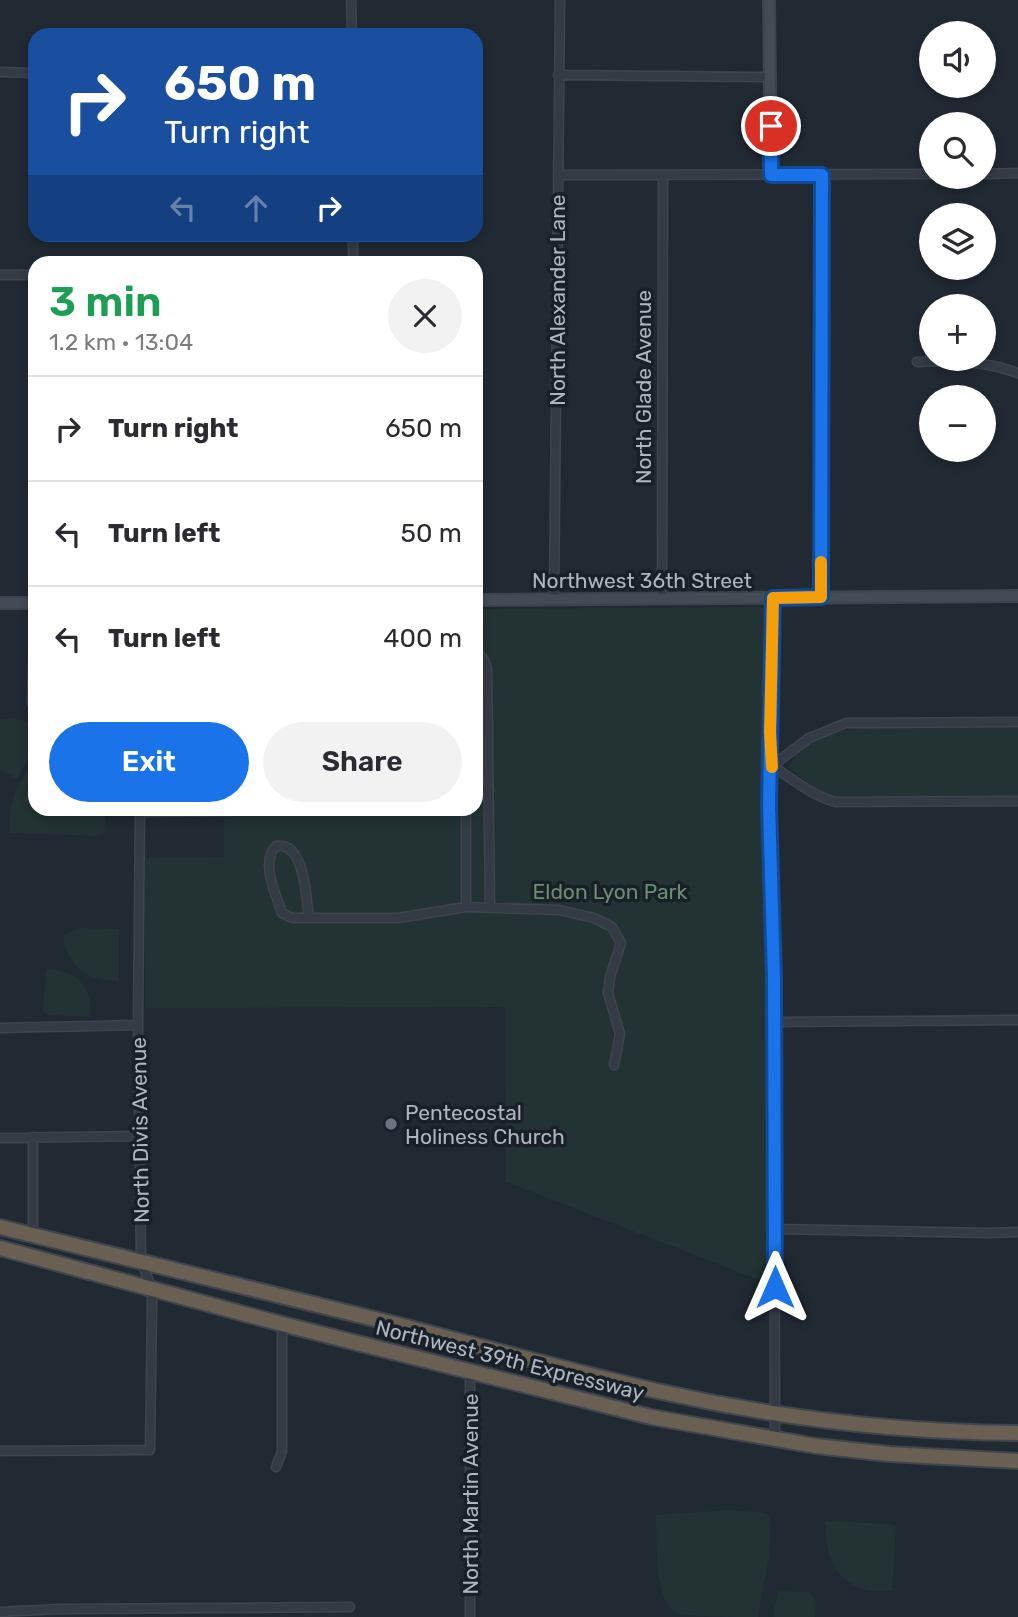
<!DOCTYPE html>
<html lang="en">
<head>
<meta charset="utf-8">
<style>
	:root { --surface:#fff; --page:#f2f2f3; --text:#2b2b33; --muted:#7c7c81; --line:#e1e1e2; --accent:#1a73e8 }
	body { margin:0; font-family:Rubik,sans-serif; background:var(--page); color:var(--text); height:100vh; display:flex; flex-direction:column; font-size:26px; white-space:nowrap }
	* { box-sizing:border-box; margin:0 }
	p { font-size:23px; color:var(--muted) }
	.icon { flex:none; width:38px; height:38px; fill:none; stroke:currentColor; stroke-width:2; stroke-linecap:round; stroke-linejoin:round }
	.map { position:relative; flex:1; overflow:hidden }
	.details { position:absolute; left:28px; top:256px; width:455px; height:560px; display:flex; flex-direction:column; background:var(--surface); border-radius:21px; box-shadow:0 4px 10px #0003 }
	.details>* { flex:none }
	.top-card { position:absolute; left:28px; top:28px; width:455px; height:214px; border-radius:21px; box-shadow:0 4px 10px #0003; background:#1a4fa0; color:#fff; overflow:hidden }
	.controls { position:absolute; left:919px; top:21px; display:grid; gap:14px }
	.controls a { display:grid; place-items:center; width:77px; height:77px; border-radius:50%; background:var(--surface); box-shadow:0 4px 10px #0003; font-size:35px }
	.pin { position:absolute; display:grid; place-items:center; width:60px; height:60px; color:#fff; margin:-30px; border:4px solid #fff; border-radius:50%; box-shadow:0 2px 7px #0007 }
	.me { position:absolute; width:77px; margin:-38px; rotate:0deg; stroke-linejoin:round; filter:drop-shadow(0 0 5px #0008) }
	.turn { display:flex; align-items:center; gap:24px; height:147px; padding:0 21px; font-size:32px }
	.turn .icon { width:91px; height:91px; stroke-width:2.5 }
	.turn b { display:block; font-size:49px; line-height:60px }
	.lanes { display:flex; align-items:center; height:66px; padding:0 21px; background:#0003; justify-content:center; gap:35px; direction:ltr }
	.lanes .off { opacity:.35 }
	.round { display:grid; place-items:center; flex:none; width:74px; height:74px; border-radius:37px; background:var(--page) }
	.overview { display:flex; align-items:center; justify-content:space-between; height:119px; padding:0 21px }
	h1 { font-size:42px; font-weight:600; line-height:52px; color:#1e9e55 }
	.button { display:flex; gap:14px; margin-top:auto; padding:14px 21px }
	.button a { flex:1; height:80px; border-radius:42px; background:var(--accent); color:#fff; font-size:28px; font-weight:600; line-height:80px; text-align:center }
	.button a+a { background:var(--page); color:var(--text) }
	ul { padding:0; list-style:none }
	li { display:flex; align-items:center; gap:21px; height:105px; padding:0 21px; border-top:2px solid var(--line) }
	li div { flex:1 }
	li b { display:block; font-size:26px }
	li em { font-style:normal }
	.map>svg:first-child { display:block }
</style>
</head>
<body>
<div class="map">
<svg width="1018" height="1617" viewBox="0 0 1018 1617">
	<rect width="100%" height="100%" fill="#212933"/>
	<path fill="#233334" d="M767,607V1283L506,1182L505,1007L145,1008V858L224,857V809L476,808V609Z
		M13,718L35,724V746L17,779L0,770V719Z
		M864,727H1018V796L848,800L822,794L789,768C797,740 840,731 864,727Z
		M35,764V808L106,809L104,834L95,836L10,833C8,805 15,784 35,764Z
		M79,928L119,929V981C85,979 69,970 63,935Z
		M46,969C77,971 92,985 91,1017L47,1015L43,1011Z
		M731,1510L766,1513L771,1518L769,1555L758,1617C741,1617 689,1617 676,1613C653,1599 657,1540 656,1515Z
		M826,1521L892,1524L896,1526L892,1591C843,1595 824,1566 826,1521Z
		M778,1591L809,1592L816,1600L815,1617H773Z"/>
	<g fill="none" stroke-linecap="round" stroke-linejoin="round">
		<defs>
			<path id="street" d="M351,0L352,35
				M0,72L35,73
				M558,75L771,77
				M984,174L1018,173
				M558,175L931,174
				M353,234V262
				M0,275H35
				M917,362C952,360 985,361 1018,373
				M34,365L35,544
				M821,597L822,175
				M773,598L769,805L774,979L775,1440
				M554,599L560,0
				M662,599L663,175
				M476,651L484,660L487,668L490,908
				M32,704L35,599
				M1018,722L846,723L809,738L772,766C793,779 811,795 835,802L1018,801
				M476,790H489
				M466,808V907
				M140,812L232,811V808
				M309,918C306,898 305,841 276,846C260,862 276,895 282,913L292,918H398L466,907L559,910L594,918L612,927L621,943L610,977L608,993L620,1034L614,1065
				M773,1022L1018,1020
				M0,1028L138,1025
				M33,1137V1235
				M0,1138L140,1136
				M776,1229L989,1233L1018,1232
				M470,1371V1617
				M0,1451L150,1450L152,1303V1289L141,1261L138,1025L140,808
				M276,1467L282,1451V1324
				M0,1612L60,1609L350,1607"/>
			<path id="secondary" d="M769,0L771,175
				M476,600L1018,596
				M0,603H35"/>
			<path id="highway" d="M0,1227C131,1260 264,1291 395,1324C484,1347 572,1372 662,1392C778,1418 899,1432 1018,1433
				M0,1248L282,1324L651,1417L816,1446L889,1454L1018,1461"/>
		</defs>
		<use href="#street" stroke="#3d444d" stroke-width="11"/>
		<use href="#secondary" stroke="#3d444d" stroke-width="14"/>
		<use href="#highway" stroke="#3f464e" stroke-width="18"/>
		<use href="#street" stroke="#343b44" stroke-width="8"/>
		<use href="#secondary" stroke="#424b56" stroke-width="10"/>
		<use href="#highway" stroke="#695f52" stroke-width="14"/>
	</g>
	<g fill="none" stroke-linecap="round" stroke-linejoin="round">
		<defs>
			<path id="route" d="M771,126V175H822L821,597L773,598L769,805L774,979L775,1287"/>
		</defs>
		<use href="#route" stroke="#114b97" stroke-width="18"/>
		<use href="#route" stroke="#1a73e8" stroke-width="12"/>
		<path stroke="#f59e0b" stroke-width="12" d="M772,767L770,732L773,598L821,597V562"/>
	</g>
	<circle fill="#6b7280" stroke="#1a2028" stroke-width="2.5" cx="391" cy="1124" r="7"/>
	<g text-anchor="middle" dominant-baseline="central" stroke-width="7" stroke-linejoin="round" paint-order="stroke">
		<g font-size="21" fill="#aeb6c1" stroke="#1a2028">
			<text transform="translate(557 300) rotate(-90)">North Alexander Lane</text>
			<text transform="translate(643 387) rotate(-90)">North Glade Avenue</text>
			<text x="642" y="580">Northwest 36th Street</text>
			<text transform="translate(140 1130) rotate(-91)">North Divis Avenue</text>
			<text transform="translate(510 1360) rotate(14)">Northwest 39th Expressway</text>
			<text transform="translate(470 1494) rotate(-90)">North Martin Avenue</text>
		</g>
		<g font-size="21" fill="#698e70" stroke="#1a2028">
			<text x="610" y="891">Eldon Lyon Park</text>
		</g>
		<g font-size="21" fill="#aeb6c1" stroke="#1a2028" text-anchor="start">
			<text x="405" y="1112">Pentecostal<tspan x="405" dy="24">Holiness Church</tspan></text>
		</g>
	</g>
</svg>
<div class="controls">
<a><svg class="icon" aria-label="sound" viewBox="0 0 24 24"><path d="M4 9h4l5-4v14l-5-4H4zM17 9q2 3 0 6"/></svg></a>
<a><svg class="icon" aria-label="search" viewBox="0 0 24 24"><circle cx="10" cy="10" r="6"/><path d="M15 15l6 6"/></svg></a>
<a><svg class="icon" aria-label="layers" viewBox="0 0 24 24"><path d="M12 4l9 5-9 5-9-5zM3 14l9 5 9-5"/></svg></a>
<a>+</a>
<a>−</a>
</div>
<div class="pin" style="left:771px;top:126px;background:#d93025"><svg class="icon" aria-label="arrive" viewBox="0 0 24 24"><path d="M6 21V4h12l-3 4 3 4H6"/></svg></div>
<svg class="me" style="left:775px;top:1287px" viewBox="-20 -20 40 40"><path d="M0-17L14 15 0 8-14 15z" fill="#1a73e8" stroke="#fff" stroke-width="4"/></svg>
<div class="top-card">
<div class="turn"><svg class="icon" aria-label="right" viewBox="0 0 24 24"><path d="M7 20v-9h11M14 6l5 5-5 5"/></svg><div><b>650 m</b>Turn right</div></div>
<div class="lanes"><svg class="icon off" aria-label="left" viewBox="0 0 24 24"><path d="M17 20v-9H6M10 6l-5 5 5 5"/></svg><svg class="icon off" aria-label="ahead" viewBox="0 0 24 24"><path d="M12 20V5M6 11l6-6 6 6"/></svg><svg class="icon" aria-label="right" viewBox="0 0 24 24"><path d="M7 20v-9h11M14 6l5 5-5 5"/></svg></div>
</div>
<section class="details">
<div class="overview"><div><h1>3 min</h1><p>1.2 km · 13:04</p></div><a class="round"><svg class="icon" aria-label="close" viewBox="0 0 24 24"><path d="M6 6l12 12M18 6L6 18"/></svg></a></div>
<ul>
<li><svg class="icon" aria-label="right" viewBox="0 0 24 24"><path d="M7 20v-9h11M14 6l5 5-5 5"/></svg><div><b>Turn right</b></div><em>650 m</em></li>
<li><svg class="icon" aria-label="left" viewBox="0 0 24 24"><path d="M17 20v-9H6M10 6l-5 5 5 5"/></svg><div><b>Turn left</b></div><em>50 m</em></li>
<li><svg class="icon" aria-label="left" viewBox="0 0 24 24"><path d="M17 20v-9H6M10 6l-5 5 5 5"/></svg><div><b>Turn left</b></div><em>400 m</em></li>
</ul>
<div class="button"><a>Exit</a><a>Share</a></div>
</section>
</div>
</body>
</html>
